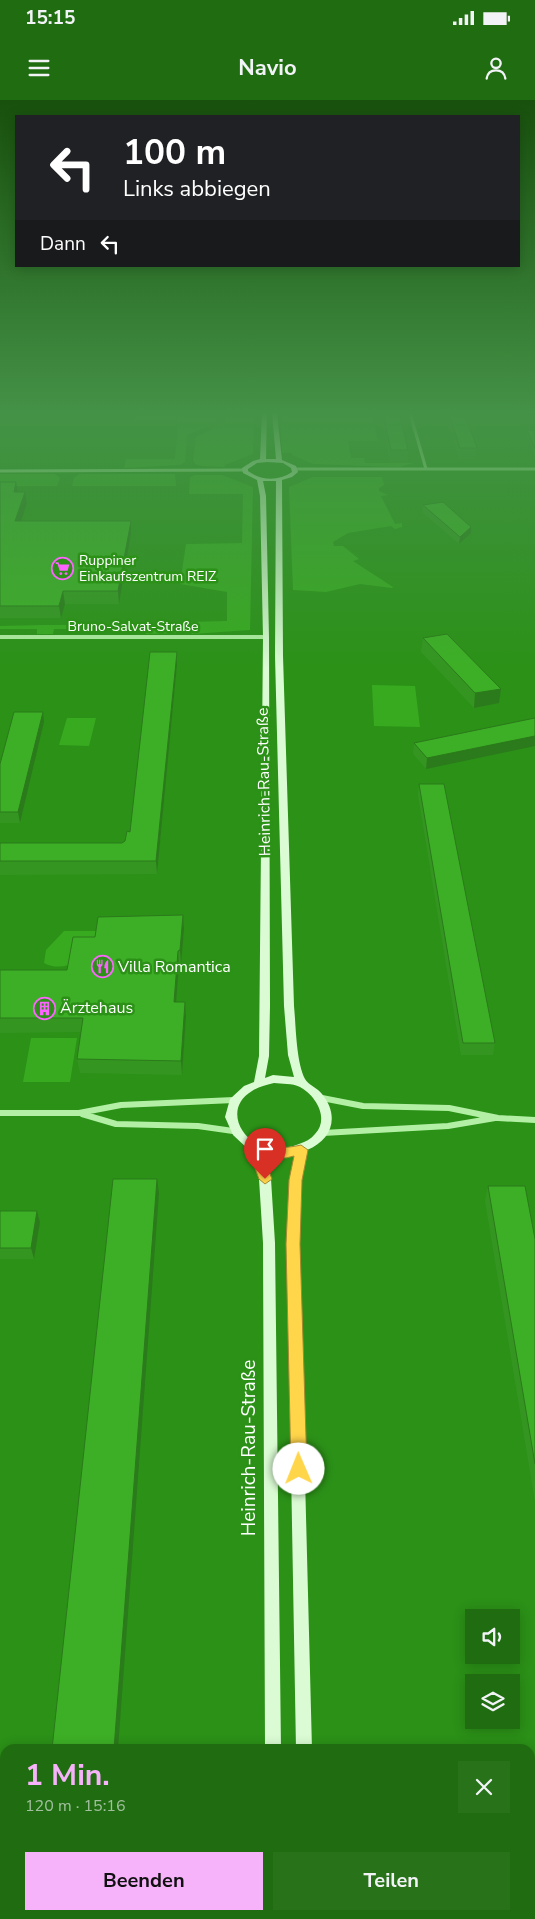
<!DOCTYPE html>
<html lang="de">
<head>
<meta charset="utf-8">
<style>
	:root { --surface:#206d11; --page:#28721a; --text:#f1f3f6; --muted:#a2c09f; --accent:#f6b3fa }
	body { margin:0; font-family:"Nunito Sans",sans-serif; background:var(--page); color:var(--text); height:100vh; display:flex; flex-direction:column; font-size:19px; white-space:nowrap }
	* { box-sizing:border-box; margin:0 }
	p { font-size:16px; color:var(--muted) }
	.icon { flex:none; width:28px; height:28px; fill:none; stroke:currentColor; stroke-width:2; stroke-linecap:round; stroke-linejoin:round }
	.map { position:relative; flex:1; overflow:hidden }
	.drawer { position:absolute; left:0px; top:1644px; width:535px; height:176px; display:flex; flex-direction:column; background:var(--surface); border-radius:15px 15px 0 0; box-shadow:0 2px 12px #0003 }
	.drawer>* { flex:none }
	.top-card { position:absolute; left:15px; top:15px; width:505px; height:152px; border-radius:0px; box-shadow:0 2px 12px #0003; background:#202124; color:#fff; overflow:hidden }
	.tools { position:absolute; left:465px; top:1509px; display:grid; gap:10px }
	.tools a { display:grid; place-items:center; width:55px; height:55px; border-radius:0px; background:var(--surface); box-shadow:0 2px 12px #0003; font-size:25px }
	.pin { position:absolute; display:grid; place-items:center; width:42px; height:42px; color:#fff; margin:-51px -21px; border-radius:50% 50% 50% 0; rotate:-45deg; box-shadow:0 0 5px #0007 }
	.pin .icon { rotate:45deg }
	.me { position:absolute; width:55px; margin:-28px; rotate:359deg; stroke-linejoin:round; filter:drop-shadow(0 0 4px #0008) }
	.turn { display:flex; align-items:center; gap:18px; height:105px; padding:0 25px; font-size:22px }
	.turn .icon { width:65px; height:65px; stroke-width:2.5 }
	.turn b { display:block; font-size:35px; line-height:42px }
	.then { display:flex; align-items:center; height:48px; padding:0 25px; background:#0003; gap:10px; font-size:19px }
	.round { display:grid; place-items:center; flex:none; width:52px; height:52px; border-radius:0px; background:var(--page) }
	.head { display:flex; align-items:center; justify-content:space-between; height:85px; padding:0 25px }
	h1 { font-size:30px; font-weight:700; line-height:38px; color:var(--accent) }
	.cta { display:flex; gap:10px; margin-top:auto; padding:10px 25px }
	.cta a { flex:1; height:58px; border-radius:0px; background:var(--accent); color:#111; font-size:20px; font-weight:700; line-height:58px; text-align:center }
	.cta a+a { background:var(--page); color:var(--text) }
	.status { display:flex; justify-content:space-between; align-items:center; height:35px; padding:0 25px; background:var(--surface); direction:ltr }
	.status svg { height:14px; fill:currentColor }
	header { display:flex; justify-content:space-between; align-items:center; height:65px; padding:0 25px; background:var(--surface); font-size:22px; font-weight:700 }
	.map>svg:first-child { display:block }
</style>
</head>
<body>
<div class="status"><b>15:15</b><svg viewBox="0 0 49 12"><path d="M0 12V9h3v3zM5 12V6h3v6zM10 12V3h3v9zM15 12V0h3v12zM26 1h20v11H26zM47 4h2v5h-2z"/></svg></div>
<header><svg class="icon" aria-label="menu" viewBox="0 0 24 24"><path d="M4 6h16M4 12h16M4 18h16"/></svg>Navio<svg class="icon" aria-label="person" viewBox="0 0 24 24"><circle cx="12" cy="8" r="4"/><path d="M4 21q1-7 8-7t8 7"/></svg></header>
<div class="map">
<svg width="535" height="1819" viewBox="0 0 535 1819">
	<rect width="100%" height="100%" fill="#2b9117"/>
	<path fill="#38aa20" d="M135,313H147V316L208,315L216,317L215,323L187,335L185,362L180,365L124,368L126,359H175L178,322H133Z
		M225,313H254L253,354L225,365L224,367L202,366L195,364L193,360L196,337L224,323Z
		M280,313H372L378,341H348L351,358H364L365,363H414L399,367L313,364L292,355V353H282Z
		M0,374H55L60,378L57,386H0Z
		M79,374H175L176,386H72L74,378Z
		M195,375H222L253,387L250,530L192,534L189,529L190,522L227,521V492L180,484L186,444L242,443L243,394H189L190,377Z
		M313,377H382L384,385L379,388V391L388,395L381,396L395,424L402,423V427L395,429L391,426L348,433L333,442L334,446H343L359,459L353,461L393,487L392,488L360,484L326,492L293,490L289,387Z
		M45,525H177L182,529L180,533L146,534V529H54L53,534H37V529H0V526Z
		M372,585L415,586L420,627L374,626Z
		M67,618H96L89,646L59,645Z
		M64,831H100L97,850C81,860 63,873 44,863L46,850Z
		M31,938H77L70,982H23Z"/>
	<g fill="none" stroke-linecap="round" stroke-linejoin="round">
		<path stroke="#b3f0a5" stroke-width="3" d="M410,313L426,369
			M295,369H535
			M0,371L244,370"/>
		<path stroke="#b3f0a5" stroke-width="4" d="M0,537H266"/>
		<path stroke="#b3f0a5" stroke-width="6" d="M322,998L363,1006L449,1008L498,1018L535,1020
			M0,1013H79L121,1005L234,1000
			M82,1014L116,1024L198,1026L233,1031
			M323,1033L448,1026L495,1018"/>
		<path stroke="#b3f0a5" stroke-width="8" d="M0,1754H5"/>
		<path fill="#dafbd3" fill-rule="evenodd" d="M262,313H267L266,359H276L272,313H277L282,360L296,366L298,372L292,377L282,380L283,556L294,906C296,926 296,961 305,979C308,985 318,988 322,994C340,1016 332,1040 307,1050L302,1080L299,1144L312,1649H296L287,1144L290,1080L295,1055C285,1058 271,1058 262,1055L271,1079L275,1143L281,1649H265L263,1143L259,1079L248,1049L233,1035L225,1017L230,999L244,986L254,982L259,956L263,537L260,396L257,380L243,373L242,368L253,361L260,359ZM267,362L283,363L291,368L292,372C279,381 261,381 248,371V369L257,363ZM263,381H276L275,556L284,906L288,955L294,977L273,975L265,978L269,956L270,906L269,537L266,396ZM274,983C282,984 292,983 300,987C315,995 330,1018 315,1034C311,1039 305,1042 299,1044C289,1048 280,1049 270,1048C241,1044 223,1008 252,991C258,987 267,985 274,983Z
			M266,1815H284V1819H266Z
			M297,1815H315V1819H297Z"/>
	</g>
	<path fill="#349621" d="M379,313H399L408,350V363H390Z
		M445,313H464L477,348L475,360H459L445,317Z
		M527,330H535V357L526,336Z
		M0,382L18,392L27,404L21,421H131V433L119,504H65L61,518H0Z
		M423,405L471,433L459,444L422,412Z
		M423,538L501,589L499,603L474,608L421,552Z
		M177,552V565L157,774L0,775V743H122L125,741L130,732Z
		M535,618L426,669L413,654L414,643Z
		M44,622L20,723H0V664Z
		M419,684L495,943L493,955H461L418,695Z
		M183,815L184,829L181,865H179L176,902H185L186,916L182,975L80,973L77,959L81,932L0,933V870H67L95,837Z
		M488,1086L535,1139V1402L485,1101Z
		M0,1111H37L40,1122L34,1159H0Z"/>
	<path fill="#2b7a1b" d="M16,382L18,393L14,392Z
		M25,392L27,404L17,433L15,421Z
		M131,421V433L119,504L118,491Z
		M471,427V433L459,444L460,437Z
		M63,491L65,504L61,518L59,506Z
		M177,552V565L157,774L156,761Z
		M501,589L499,603L474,608L475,593Z
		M43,612L44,622L20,723L18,712Z
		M535,636V646L426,669L427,658Z
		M183,815L184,829L181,865L180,850Z
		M178,851L179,865L175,916L174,902Z
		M185,902L186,916L182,975L181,961Z
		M157,1079L159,1093L118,1649H114Z
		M37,1111L40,1122L34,1159L31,1148Z"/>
	<path fill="#3daf26" stroke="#2b7a1b" d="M383,313H399L408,350H391Z
		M449,313H464L477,348H460Z
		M527,330H535V349Z
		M0,382H16L14,392H25L15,421H131L118,491H63L59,506H0Z
		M443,402L471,427L460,437L423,405Z
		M447,534L501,589L475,593L423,538Z
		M150,552H177L156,761H0V743H122L125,741L127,731L130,732Z
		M14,612H43L18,712H0V664Z
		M535,618V636L427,658L414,643Z
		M419,684H444L495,943H463Z
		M183,815L180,850L178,851L174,902H185L181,961L77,959L83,918H0V870H67L73,837H95L98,817Z
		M113,1079H157L114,1649H52Z
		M488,1086H525L535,1139V1364Z
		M0,1111H37L31,1148H0Z"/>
	<linearGradient id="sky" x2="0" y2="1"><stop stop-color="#18500d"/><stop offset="0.55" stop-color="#449247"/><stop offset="1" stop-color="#449247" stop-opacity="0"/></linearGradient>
	<rect width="535" height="568" fill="url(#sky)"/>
	<path fill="#ffd54a" stroke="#a68a30" d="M254,1044C271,1048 284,1049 301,1045L308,1050L302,1080L300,1144L307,1369L304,1374L299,1376L293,1374L291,1369L286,1144L289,1080L294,1056L286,1058L263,1056L272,1079L265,1084L259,1079L248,1049Z"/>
	<defs>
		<symbol id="supermarket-ring" viewBox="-11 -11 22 22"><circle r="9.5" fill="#2b9117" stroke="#fd64ff" stroke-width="1.5"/><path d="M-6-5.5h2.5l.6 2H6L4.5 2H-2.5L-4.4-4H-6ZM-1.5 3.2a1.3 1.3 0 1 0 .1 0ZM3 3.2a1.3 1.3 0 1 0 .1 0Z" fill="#fd64ff"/></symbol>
		<symbol id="restaurant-ring" viewBox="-11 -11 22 22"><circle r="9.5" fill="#2b9117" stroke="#fd64ff" stroke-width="1.5"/><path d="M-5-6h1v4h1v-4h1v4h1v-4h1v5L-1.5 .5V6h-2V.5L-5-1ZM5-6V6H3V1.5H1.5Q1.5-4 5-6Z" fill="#fd64ff"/></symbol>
		<symbol id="building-ring" viewBox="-11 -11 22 22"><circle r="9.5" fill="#2b9117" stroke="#fd64ff" stroke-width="1.5"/><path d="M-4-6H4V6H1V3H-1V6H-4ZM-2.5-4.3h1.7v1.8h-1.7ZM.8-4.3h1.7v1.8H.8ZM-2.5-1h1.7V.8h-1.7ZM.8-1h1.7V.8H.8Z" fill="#fd64ff"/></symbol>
	</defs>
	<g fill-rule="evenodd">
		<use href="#supermarket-ring" x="50" y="456" width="25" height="25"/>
		<use href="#restaurant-ring" x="90" y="854" width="25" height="25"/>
		<use href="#building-ring" x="32" y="896" width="25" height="25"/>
	</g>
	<g text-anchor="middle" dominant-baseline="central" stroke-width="5" stroke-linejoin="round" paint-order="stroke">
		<g font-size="14" fill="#fff" stroke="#2b9117" text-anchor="start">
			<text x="79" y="460">Ruppiner<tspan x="79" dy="16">Einkaufszentrum REIZ</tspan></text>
		</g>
		<g font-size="14" fill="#fff" stroke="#2b9117">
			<text x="133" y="526">Bruno-Salvat-Straße</text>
		</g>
		<g font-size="16" fill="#fff" stroke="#2b9117">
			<text transform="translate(264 682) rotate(-91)">Heinrich-Rau-Straße</text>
		</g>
		<g font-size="16" fill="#fff" stroke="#2b9117" text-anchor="start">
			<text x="118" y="867">Villa Romantica</text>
			<text x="60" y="908">Ärztehaus</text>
		</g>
		<g font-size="19" fill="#fff" stroke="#2b9117">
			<text transform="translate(249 1348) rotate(-90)">Heinrich-Rau-Straße</text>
		</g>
	</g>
</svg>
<div class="tools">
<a><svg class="icon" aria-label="sound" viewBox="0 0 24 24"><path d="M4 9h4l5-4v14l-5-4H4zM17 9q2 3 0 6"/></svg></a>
<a><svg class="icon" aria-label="layers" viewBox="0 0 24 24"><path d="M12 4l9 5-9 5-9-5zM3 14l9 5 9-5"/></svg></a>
</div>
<div class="pin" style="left:265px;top:1079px;background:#d93025"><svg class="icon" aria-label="arrive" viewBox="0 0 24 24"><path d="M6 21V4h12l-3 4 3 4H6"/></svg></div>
<svg class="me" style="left:299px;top:1369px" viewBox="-20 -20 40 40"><circle r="19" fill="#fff"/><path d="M0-13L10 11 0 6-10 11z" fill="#ffd54a"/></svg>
<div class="top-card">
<div class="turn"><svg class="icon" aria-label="left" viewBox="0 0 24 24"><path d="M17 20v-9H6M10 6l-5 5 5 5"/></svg><div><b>100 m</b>Links abbiegen</div></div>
<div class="then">Dann<svg class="icon" aria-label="left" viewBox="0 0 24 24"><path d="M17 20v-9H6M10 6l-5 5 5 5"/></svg></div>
</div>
<section class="drawer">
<div class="head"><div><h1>1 Min.</h1><p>120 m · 15:16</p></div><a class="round"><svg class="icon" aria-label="close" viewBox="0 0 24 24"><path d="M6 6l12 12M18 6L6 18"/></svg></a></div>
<div class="cta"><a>Beenden</a><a>Teilen</a></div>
</section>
</div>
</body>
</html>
